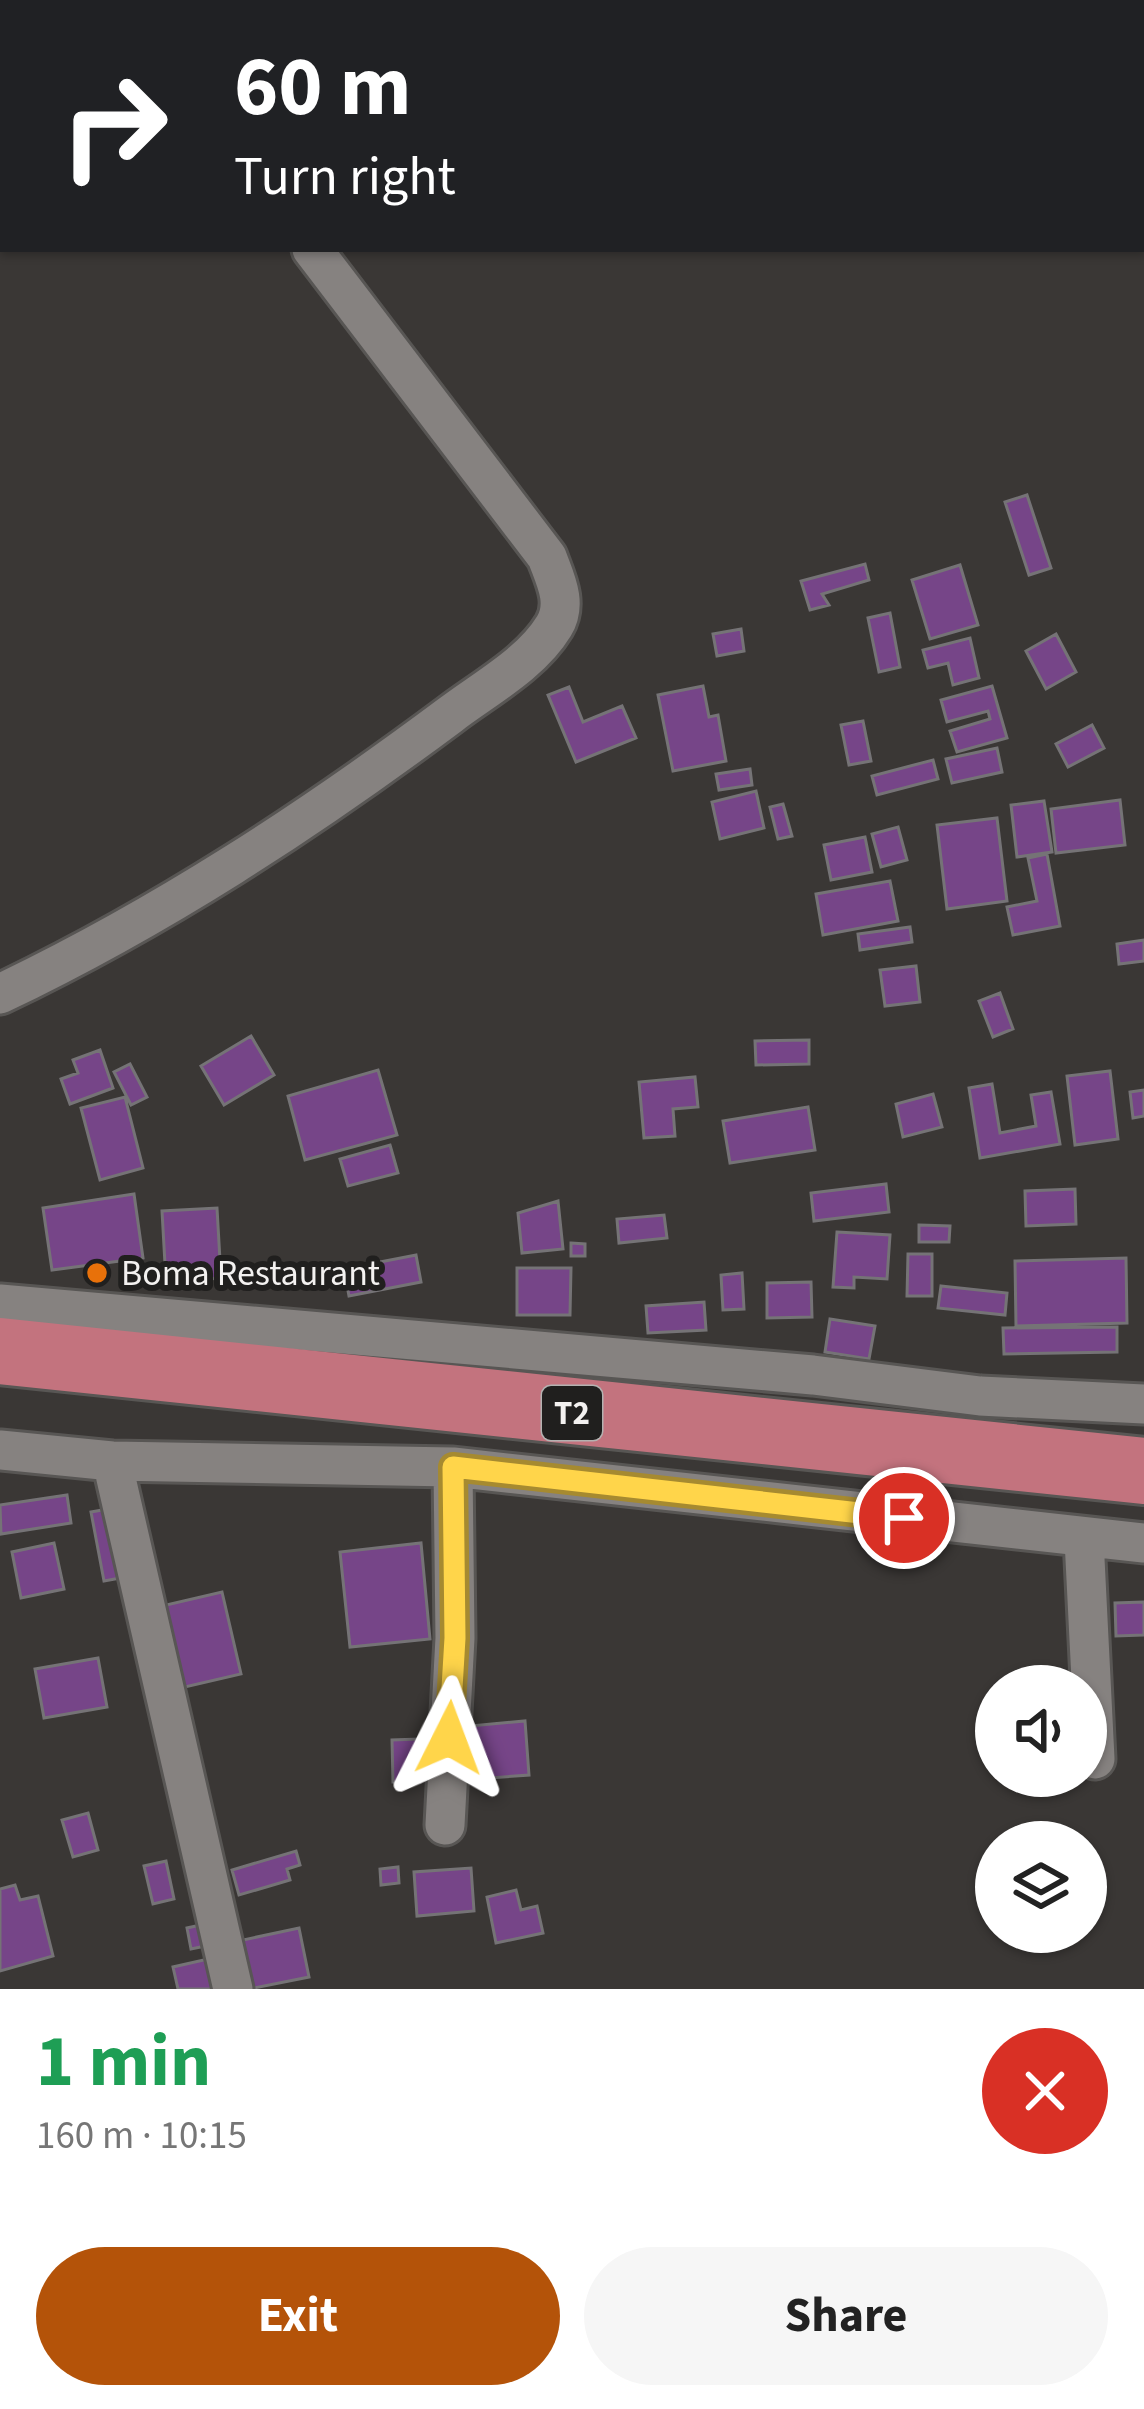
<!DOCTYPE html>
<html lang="en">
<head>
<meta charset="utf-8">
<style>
	:root { --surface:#fff; --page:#f6f6f6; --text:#222; --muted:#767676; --accent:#b45309 }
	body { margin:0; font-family:"Source Sans 3",sans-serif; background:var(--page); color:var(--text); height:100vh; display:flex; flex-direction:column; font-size:45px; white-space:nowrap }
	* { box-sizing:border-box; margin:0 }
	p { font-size:39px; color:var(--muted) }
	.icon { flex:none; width:66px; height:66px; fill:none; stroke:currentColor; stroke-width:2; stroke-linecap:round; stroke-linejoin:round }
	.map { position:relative; height:1989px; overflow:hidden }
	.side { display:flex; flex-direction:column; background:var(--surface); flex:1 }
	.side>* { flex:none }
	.guide { position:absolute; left:0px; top:0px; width:1146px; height:252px; box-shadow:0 3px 9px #0004; background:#202124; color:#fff; overflow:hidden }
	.tools { position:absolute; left:975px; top:1665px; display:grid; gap:24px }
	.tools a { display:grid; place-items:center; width:132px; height:132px; border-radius:50%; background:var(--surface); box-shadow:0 3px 9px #0004; font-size:60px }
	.pin { position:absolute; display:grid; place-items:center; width:102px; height:102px; color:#fff; margin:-51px; border:6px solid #fff; border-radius:50%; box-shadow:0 3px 12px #0007 }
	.me { position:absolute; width:132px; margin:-66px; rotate:3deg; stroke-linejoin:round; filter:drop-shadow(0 0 9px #0008) }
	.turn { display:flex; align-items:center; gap:42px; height:252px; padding:0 36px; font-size:54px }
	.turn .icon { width:156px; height:156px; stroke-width:2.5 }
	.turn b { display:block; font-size:84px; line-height:102px }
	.round { display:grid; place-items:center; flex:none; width:126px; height:126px; border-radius:63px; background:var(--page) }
	.summary { display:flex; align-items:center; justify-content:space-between; height:204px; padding:0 36px }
	h1 { font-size:72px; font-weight:700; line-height:90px; color:#1e9e55 }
	.button { display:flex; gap:24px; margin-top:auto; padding:24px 36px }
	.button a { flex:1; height:138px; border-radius:72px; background:var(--accent); color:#fff; font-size:48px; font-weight:700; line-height:138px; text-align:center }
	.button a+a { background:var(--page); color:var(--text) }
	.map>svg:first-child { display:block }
</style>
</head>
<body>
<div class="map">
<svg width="1144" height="1989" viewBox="0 0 1144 1989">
	<rect width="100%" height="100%" fill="#3a3735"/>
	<path fill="#764588" stroke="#757376" stroke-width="3" d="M1027,495L1051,568L1029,575L1005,502Z
		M865,564L869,580L822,594L829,605L810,610L801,581Z
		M960,565L978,625L930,639L912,580Z
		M890,613L900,667L879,672L868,618Z
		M741,629L744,651L717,656L713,634Z
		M1056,634L1076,672L1046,689L1026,651Z
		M970,638L979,678L953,685L948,663L928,668L923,650Z
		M703,686L709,717L718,715L726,761L673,771L658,695Z
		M992,686L1007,738L957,752L950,731L990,719L988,711L947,722L941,700Z
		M569,687L583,722L622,706L636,738L576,762L548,695Z
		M863,721L871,761L849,765L841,725Z
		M1092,725L1104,748L1068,767L1056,744Z
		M997,748L1002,772L952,783L946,759Z
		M933,760L938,779L877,795L872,776Z
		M750,769L752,785L719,790L716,774Z
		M756,791L764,828L720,839L712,802Z
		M1120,800L1125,845L1056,853L1051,809Z
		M1044,801L1052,852L1017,857L1011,805Z
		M783,804L792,836L778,839L770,807Z
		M997,818L1007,901L947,909L937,825Z
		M898,827L907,860L881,867L872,834Z
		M865,837L872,872L831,880L824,845Z
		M1047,854L1060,926L1013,935L1007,907L1037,901L1028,858Z
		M890,881L898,921L823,935L816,894Z
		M910,927L912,942L860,950L858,934Z
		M1144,940V961L1119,964L1117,944Z
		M916,966L920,1002L885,1006L880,970Z
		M1000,993L1013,1029L993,1037L979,1001Z
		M251,1036L274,1075L224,1105L201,1066Z
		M809,1040V1064L756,1065L755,1041Z
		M100,1050L113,1088L70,1104L61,1079L78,1073L73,1060Z
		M130,1064L147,1097L131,1105L114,1072Z
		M378,1070L397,1135L305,1160L288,1096Z
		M1110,1071L1118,1139L1075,1145L1067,1076Z
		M695,1077L698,1107L673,1109L675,1136L644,1138L639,1082Z
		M992,1084L1000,1133L1036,1126L1031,1095L1051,1092L1060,1144L980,1158L969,1088Z
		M1144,1090V1116L1133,1118L1130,1092Z
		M933,1094L942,1127L903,1137L896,1104Z
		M125,1097L143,1168L100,1180L81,1108Z
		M808,1107L815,1150L730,1163L723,1121Z
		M390,1145L398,1173L348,1186L340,1159Z
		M886,1184L889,1212L814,1221L811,1193Z
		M1075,1189L1076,1224L1026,1226L1025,1191Z
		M134,1194L143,1258L52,1270L43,1208Z
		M558,1201L563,1249L522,1253L518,1213Z
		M217,1208L221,1278L166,1282L162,1211Z
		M664,1215L667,1238L619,1243L617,1219Z
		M919,1225L950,1226L949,1242H919Z
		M837,1232L890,1235L887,1279L854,1277V1288L833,1287Z
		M571,1243L585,1244V1256H571Z
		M908,1254H932V1296H907Z
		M416,1255L421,1282L349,1296L344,1269Z
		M1126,1258L1127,1323L1016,1326L1015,1261Z
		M517,1268H571L570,1315H517Z
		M742,1273L744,1309L723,1310L721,1275Z
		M811,1282L812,1317L767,1318V1283Z
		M941,1286L1007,1293L1005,1315L938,1308Z
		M704,1302L706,1330L648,1333L646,1306Z
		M830,1319L875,1326L869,1359L825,1352Z
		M1117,1327V1352L1004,1354L1003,1328Z
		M67,1495L71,1523L1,1534L0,1505Z
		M119,1507L131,1576L104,1581L91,1512Z
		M54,1543L64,1589L21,1598L12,1552Z
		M421,1543L430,1639L350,1647L340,1552Z
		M222,1592L241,1674L172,1690L153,1608Z
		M1144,1602V1635L1116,1636L1115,1603Z
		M98,1658L107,1707L44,1718L35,1669Z
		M525,1721L529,1775L463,1780L459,1727Z
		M419,1739L420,1782H393L392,1740Z
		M88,1813L98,1850L73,1857L62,1820Z
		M296,1851L300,1865L287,1869L290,1880L239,1895L232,1870Z
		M166,1861L174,1899L153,1904L144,1866Z
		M398,1867L399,1883L381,1885L380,1869Z
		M471,1868L474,1911L417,1916L414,1872Z
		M15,1885L20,1900L38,1896L53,1956L0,1971V1889Z
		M516,1890L521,1910L537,1906L543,1933L496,1943L487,1897Z
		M205,1924L210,1945L191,1949L187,1928Z
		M299,1928L309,1977L249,1989L229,1943Z
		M208,1959L215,1989H178L173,1967Z"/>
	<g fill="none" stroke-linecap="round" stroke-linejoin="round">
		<defs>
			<path id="street" d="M115,0L118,3
				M0,994C161,917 308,821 450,715C484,689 531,664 554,626C568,603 555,579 547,557L312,249
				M0,1304L813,1375L980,1396L1144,1404
				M0,1450L112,1461L453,1467L1144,1543
				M112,1461L233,1989
				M1084,1539L1095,1759
				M445,1825L455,1638L453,1467"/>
			<path id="highway" d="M0,1351L1144,1471"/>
		</defs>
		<use href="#street" stroke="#585654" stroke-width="45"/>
		<use href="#highway" stroke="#585654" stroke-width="72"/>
		<use href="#street" stroke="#868280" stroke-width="39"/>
		<use href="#highway" stroke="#c3737e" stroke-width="66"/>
	</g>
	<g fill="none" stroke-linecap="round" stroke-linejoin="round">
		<defs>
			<path id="route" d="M449,1738L455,1638L453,1467L904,1518"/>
		</defs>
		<use href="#route" stroke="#a68a30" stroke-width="30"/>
		<use href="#route" stroke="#ffd54a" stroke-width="21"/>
	</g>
	<circle fill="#e8710a" stroke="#201f1e" stroke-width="4.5" cx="97" cy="1273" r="12"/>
	<g text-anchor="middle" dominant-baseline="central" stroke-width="12" stroke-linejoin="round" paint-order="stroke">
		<rect fill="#201f1e" stroke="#b4b2b1" stroke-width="3" x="542" y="1386" width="60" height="54" rx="9"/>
		<g font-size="33" font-weight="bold" fill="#f3f1f0">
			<text x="572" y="1413">T2</text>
		</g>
		<g font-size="36" fill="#f3f1f0" stroke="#201f1e" text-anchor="start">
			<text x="121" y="1273">Boma Restaurant</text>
		</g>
	</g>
</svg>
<div class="tools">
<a><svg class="icon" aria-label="sound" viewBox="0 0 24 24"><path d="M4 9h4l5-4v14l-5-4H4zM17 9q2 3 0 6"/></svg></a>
<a><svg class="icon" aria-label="layers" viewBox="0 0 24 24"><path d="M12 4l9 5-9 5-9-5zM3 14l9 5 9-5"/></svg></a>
</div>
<div class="pin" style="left:904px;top:1518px;background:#d93025"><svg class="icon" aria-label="arrive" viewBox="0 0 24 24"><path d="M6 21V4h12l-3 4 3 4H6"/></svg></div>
<svg class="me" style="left:449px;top:1738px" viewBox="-20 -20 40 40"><path d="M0-17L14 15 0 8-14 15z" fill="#ffd54a" stroke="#fff" stroke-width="4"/></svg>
<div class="guide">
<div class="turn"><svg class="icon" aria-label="right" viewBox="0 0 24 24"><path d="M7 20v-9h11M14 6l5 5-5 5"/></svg><div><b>60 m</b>Turn right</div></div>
</div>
</div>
<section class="side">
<div class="summary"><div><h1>1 min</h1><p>160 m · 10:15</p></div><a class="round" style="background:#d93025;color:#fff"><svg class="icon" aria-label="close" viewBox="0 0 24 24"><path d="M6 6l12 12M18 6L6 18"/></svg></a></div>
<div class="button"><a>Exit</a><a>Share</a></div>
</section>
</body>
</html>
